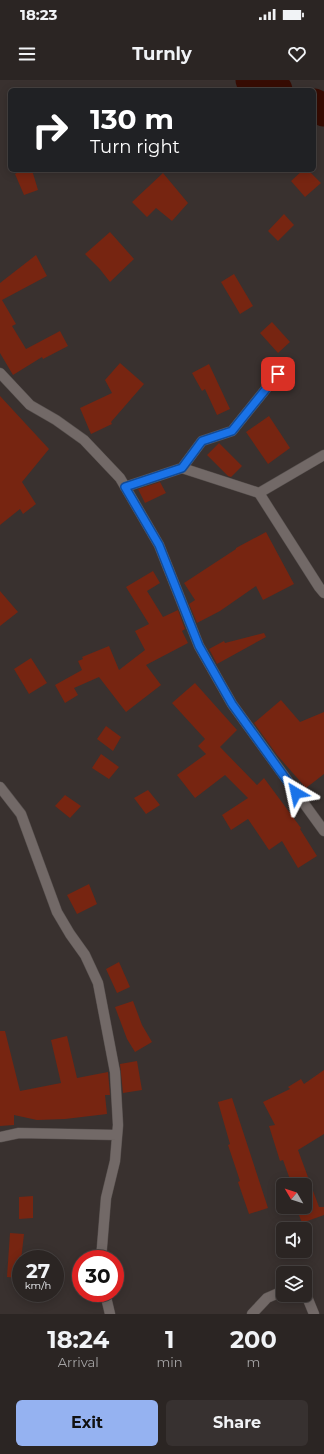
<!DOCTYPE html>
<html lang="en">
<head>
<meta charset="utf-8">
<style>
	:root { --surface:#2b2523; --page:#373130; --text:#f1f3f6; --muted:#a6a5a6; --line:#474241; --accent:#95b2f1 }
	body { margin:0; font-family:Montserrat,sans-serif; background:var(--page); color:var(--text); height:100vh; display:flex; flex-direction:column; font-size:15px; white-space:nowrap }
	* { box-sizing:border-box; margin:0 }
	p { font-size:13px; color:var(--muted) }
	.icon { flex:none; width:22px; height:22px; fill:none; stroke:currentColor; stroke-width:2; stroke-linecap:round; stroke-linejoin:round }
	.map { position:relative; height:1234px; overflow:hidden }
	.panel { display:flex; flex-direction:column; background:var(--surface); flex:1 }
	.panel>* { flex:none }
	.hud { position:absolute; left:8px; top:8px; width:308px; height:84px; border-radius:6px; box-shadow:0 2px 10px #0003,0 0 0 1px var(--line); background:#202124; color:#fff; overflow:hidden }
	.needle { width:26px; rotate:309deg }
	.controls { position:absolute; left:276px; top:1098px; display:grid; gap:8px }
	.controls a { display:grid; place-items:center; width:36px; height:36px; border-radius:6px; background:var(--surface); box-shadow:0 2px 10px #0003,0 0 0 1px var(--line); font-size:20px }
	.speed { position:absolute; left:12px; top:1170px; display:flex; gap:8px; font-size:20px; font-weight:700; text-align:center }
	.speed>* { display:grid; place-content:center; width:52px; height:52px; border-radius:50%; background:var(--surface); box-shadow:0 2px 10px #0003,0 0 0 1px var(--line); line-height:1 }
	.speed small { font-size:10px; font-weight:400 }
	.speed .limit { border:6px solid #d22; background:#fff; color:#111 }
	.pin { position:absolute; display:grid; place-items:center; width:34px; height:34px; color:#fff; margin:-17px; border-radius:8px; box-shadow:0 2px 6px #0006 }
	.me { position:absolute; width:44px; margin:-22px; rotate:324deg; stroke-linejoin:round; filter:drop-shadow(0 0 3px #0008) }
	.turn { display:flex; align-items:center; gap:14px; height:84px; padding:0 16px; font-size:18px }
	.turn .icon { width:52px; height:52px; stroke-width:2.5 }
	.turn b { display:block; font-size:28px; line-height:34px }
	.eta { display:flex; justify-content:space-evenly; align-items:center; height:68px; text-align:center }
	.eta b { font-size:24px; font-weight:700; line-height:28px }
	.button { display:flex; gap:8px; margin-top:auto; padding:8px 16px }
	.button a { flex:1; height:46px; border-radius:6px; background:var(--accent); color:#111; font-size:16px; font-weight:700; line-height:46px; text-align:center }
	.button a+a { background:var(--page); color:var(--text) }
	.status { display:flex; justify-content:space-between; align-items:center; height:28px; padding:0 20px; background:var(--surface); direction:ltr }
	.status svg { height:11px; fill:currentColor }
	header { display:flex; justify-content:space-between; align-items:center; height:52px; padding:0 16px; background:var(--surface); font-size:18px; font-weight:700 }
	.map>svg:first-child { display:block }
</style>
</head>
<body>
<div class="status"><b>18:23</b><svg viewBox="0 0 49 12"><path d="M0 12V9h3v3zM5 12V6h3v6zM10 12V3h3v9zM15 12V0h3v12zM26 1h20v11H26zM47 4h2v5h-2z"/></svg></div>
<header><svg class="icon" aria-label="menu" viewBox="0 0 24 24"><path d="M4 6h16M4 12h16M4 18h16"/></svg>Turnly<svg class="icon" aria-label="heart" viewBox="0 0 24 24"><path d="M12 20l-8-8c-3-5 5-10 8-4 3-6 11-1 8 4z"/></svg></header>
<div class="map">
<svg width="324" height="1234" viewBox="0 0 324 1234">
	<rect width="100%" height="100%" fill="#39312f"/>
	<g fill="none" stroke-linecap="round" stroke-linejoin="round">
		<path stroke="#370c03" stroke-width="33" d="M252,0L276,10
			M314,25L324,30"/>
	</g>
	<path fill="#772511" d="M22,90H32L38,110L24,115L15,94Z
		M303,90H308L321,103L305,117L291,101Z
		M163,93L188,123L172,141L156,128L147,137L132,122Z
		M284,134L294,145L278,161L268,151Z
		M110,152L134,179L110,202L99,188L85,174Z
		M36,175L47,196L2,220L16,244L12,246L26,269L60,251L68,266L43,279L42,277L13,295L0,273V203Z
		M234,194L253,226L240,234L221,202Z
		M272,242L290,262L278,273L260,253Z
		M120,283L144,304L111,342L112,344L91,354L80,328L112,313L105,300Z
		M209,284L230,329L217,335L205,309L202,311L192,293Z
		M0,316L49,369L22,402L36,424L23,434L20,429L0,445Z
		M269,336L290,368L268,384L246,352Z
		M219,363L242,386L231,397L228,396L207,375Z
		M160,402L166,413L145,423L138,409Z
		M266,452L294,504L263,520L256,506L220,531L197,543L189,524L195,520L184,503L236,469V468Z
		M153,491L160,503L147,511L163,537L178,530L185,549L182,551L188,563L146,585L161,605L126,632L99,597L74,608L78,615L65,623L55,605L82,590L78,581L83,579L82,577L109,566L119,590L145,570L135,551L149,544L126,507Z
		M0,511L18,532L0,546Z
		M264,553L266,557L217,584L209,569L224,561L225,563Z
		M31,578L47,603L29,614L14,589Z
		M195,603L237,650L220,667L257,705L264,698L301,748L300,749L317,776L298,788L282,761L269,770L248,739L231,750L222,735L248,718L225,695L195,718L177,695L206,674L198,666L205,659L172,623Z
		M281,620L300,642L324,632V694L306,708L277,675L254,643Z
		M106,646L121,657L113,671L97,659Z
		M101,674L119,687L109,699L92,688Z
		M148,710L160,725L146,734L134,718Z
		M65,715L81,726L70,738L55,726Z
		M89,804L97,824L77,834L67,815Z
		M119,882L130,907L117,913L106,889Z
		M133,921L142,945L152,962L135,972L127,959L115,927Z
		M0,951H5L20,1011L61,1003L51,960L67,956L77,998L108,992L110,1015H105L107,1034L65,1039L37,1040L14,1035V1045L0,1046Z
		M137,981L142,1010L123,1013L120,984Z
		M324,990V1054L298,1070L319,1127H324V1135L302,1143L296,1127H305V1105H292L283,1080L280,1081L269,1046L275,1045L263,1022L290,1009L288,1007L301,999L304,1004Z
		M232,1018L268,1128L249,1134L238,1102L240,1101L228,1065L230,1064L218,1022Z
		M33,1116V1138L19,1139V1117Z
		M10,1153L24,1154L19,1198L7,1197Z"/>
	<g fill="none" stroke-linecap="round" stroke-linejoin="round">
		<defs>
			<path id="minor" d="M0,293L30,325L56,340L84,360L120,398L159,465L199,566L232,624L324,751
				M182,388L202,361L232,351L278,294
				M125,407L182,388L259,413L319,507L324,513
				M259,413L324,375
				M0,707L21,734L57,832L70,854L85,875L98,903L115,992L118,1045L115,1081L106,1118L101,1179
				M0,1057L19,1053L117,1055
				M305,1212L314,1234
				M105,1213L110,1234
				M252,1234L267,1218L283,1211"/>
		</defs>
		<use href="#minor" stroke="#554e4c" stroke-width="11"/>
		<use href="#minor" stroke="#726967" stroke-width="10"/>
	</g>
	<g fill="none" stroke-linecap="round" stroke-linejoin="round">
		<defs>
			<path id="route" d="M278,294L232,351L202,361L182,388L125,407L159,465L199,566L232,624L296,713"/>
		</defs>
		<use href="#route" stroke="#114b97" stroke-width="10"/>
		<use href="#route" stroke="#1a73e8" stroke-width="7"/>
	</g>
</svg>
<div class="controls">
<a><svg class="needle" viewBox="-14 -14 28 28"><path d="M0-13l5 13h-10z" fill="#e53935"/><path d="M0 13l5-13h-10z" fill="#a6a5a6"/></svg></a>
<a><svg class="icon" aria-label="sound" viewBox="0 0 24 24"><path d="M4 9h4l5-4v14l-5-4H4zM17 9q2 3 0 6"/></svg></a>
<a><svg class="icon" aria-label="layers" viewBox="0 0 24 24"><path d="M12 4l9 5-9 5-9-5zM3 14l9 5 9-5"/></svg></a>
</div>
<div class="speed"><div>27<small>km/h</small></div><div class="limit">30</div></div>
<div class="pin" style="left:278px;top:294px;background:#d93025"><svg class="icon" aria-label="arrive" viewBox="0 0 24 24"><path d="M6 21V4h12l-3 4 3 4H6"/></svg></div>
<svg class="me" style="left:296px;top:713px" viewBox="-20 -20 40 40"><path d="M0-17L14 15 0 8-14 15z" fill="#1a73e8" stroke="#fff" stroke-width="4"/></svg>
<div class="hud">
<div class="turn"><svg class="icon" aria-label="right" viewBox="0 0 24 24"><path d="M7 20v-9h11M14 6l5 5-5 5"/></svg><div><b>130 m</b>Turn right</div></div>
</div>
</div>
<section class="panel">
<div class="eta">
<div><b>18:24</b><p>Arrival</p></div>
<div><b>1</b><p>min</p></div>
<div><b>200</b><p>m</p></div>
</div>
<div class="button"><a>Exit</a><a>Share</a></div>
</section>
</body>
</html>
